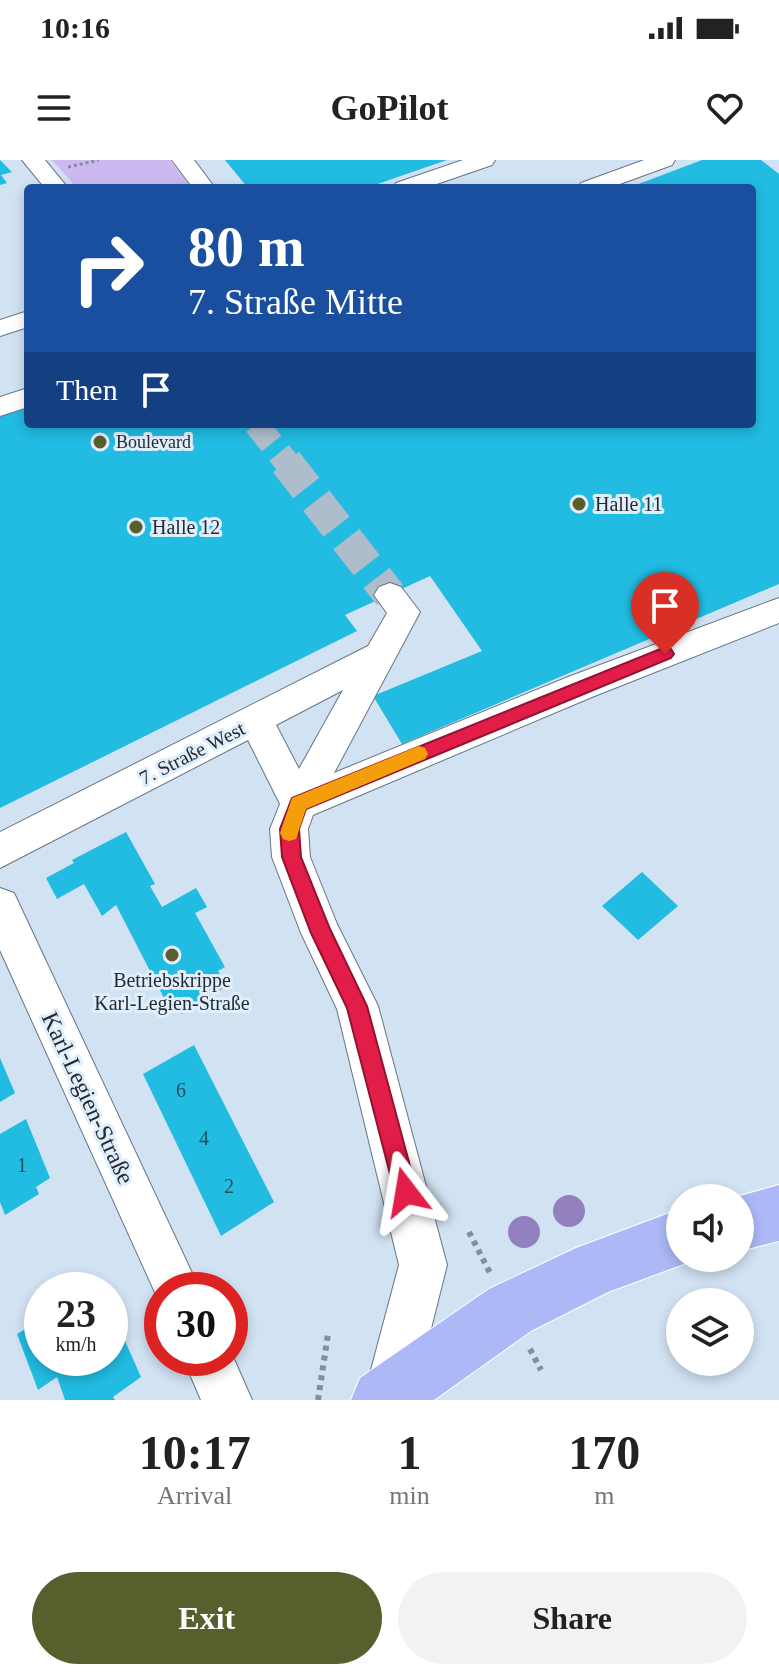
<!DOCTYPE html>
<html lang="en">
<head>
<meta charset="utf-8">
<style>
	:root { --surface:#fff; --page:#f2f2f2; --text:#222; --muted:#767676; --accent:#585e2c }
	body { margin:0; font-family:"Times New Roman",serif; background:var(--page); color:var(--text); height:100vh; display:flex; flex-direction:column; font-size:30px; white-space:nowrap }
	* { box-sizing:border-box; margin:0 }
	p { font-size:26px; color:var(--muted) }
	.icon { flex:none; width:44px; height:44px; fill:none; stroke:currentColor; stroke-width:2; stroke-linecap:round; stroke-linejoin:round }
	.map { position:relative; height:1240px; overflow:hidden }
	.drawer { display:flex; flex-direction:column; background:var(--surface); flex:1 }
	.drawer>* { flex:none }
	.top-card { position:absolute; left:24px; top:24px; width:732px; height:244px; border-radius:8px; box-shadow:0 4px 12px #0003; background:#1a4fa0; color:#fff; overflow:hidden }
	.buttons { position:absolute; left:666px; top:1024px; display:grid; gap:16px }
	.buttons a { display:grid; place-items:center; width:88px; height:88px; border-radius:50%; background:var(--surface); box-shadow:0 4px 12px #0003; font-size:40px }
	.speed { position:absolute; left:24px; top:1112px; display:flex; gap:16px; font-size:40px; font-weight:700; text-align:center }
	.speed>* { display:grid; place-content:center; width:104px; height:104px; border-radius:50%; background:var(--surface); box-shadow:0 4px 12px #0003; line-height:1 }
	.speed small { font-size:20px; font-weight:400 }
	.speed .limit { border:12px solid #d22; background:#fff; color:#111 }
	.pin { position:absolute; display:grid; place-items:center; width:68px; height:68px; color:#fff; margin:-82px -34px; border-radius:50% 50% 50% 0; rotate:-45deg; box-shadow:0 0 8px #0007 }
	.pin .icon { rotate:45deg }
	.me { position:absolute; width:88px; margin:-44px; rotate:346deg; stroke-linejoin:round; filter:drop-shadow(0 0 6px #0008) }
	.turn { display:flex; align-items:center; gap:28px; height:168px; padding:0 32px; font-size:36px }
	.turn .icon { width:104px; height:104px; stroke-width:2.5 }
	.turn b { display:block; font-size:56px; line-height:68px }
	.then { display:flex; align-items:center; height:76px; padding:0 32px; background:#0003; gap:16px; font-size:30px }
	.eta { display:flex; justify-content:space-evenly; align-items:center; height:136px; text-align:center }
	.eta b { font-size:48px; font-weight:700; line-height:56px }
	.action { display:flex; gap:16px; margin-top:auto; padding:16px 32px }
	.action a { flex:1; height:92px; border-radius:48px; background:var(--accent); color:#fff; font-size:32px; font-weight:700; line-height:92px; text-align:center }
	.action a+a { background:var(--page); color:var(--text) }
	.status { display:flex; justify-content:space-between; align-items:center; height:56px; padding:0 40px; background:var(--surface); direction:ltr }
	.status svg { height:22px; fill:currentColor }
	header { display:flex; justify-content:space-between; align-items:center; height:104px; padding:0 32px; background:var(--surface); font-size:36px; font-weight:700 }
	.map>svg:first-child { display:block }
</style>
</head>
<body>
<div class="status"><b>10:16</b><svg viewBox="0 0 49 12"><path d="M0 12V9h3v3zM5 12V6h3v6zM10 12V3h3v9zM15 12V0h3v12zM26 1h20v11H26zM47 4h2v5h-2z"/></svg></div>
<header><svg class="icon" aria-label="menu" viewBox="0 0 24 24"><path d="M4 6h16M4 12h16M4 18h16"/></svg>GoPilot<svg class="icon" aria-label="heart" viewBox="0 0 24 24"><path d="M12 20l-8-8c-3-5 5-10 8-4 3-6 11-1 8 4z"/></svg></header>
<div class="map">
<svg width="779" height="1240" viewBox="0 0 779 1240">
	<rect width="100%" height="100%" fill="#d1e2f3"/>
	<path fill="#cdb9f2" d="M52,0H170L192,28H77Z"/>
	<path fill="#22bbe2" d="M0,0L12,12L1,15L7,23L0,25Z
		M225,0H447L366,28H248Z
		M702,0H761L779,14V424L402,584L373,536L482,491L430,416L345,455L357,471L0,648V257L28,246V264H752V28H628Z
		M126,672L155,724L150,726L162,747L196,728L207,747L195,753L225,807L218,811L227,826L182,854L173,838L166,842L116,745L102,756L84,724L57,739L46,718L74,703L72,700Z
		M642,712L678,746L638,780L602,746Z
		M194,885L274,1042L221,1076L143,914Z
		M0,898L15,933L0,942Z
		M26,959L50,1018L36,1027L39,1034L5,1055L0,1042V974Z
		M114,1156L141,1217L113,1237L115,1240H65L57,1217L38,1230L17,1174L39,1161L42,1170V1198H110V1159Z"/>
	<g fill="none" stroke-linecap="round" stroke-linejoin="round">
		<path stroke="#aebdcc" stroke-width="25" stroke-dasharray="25 12" stroke-linecap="butt" d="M256,264L288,304"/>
		<path stroke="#aebdcc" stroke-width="33" stroke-dasharray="33 16" stroke-linecap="butt" d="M286,302L390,435"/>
		<defs>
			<path id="minor" d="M22,0H45L68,28H45Z
				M172,0H194L215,28H193Z
				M463,0H495L492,5L425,28H393L396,23Z
				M644,0H675L672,5L609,28H578L581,23Z
				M28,151V167L0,176V160Z
				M28,228V247L0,256V237Z
				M390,423L401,427L420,452L334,613L568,517L779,438V463L592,537L313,655L308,669L310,697L337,764L378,846L447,1105L413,1240H363L399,1105L337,849L301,773L272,697L270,669L280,644L248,580L0,708V672L368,486L387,453L374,435L379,427ZM343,530L299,609L276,565Z
				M0,728L14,733L200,1130H162V1148L0,790Z
				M230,1190L252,1240H201L183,1198H230Z"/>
			<path id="major" d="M779,1025V1081L740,1091V1038H732Z
				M680,1049V1098H700L608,1132L531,1171L434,1240H351L360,1218L489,1129L576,1088Z"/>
		</defs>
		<use href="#minor" stroke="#657483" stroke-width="2"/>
		<use href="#major" stroke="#fff" stroke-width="2"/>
		<path stroke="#838f9b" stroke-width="3" stroke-dasharray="3 3" stroke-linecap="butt" d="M68,7L99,0"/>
		<path stroke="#838f9b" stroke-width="6" stroke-dasharray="5 5" stroke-linecap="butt" d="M469,1072L490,1113
			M530,1189L541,1210
			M318,1240L328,1174"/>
		<use href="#minor" fill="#fff" fill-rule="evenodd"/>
		<use href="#major" fill="#adb8f7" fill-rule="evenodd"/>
	</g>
	<g fill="#9280bf">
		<circle cx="569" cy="1051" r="16"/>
		<circle cx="524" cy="1072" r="16"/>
	</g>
	<path fill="#e11d48" stroke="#92132f" stroke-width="2" d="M665,487L671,489L674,494L671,498L306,649L299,669L301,697L330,769L367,846L417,1032L414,1041L406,1044L397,1041L347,848L311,773L282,697L280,669L292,638Z"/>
	<path fill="#f59e0b" d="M419,586L425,588L428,594L425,599L306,649L296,679L289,681L283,679L280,673L292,638Z"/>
	<g fill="#585e2c" stroke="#e1effd" stroke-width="3">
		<circle cx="100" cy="282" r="8"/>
		<circle cx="579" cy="344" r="8"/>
		<circle cx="136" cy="367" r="8"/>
		<circle cx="172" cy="795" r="8"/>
	</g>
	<g text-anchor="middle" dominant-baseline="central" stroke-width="6" stroke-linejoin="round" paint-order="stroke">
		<g font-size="18" fill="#242b31" stroke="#e1effd" text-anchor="start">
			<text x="116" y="282">Boulevard</text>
		</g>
		<g font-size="20" fill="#242b31" stroke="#e1effd" text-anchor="start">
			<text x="595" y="344">Halle 11</text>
			<text x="152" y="367">Halle 12</text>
			<text x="172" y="820" text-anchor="middle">Betriebskrippe<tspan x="172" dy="23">Karl-Legien-Straße</tspan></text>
		</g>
		<g font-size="20" fill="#242b31" stroke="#e1effd">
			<text transform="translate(192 593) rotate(-27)">7. Straße West</text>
		</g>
		<g font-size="20" fill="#244f5d">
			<text x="181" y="930">6</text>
			<text x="204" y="978">4</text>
			<text x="22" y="1005">1</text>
			<text x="229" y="1026">2</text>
		</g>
		<g font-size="24" fill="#242b31" stroke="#e1effd">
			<text transform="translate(88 938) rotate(65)">Karl-Legien-Straße</text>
		</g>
	</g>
</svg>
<div class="buttons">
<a><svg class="icon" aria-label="sound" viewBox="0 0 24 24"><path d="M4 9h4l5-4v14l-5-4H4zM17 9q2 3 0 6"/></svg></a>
<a><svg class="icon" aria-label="layers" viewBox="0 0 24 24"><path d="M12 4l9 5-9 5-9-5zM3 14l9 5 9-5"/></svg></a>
</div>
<div class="speed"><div>23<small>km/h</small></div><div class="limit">30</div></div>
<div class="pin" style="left:665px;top:494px;background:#d93025"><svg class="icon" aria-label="arrive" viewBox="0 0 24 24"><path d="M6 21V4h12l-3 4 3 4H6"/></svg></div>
<svg class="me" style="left:406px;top:1032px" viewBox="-20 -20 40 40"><path d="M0-17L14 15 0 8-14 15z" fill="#e11d48" stroke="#fff" stroke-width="4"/></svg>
<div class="top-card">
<div class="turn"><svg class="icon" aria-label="right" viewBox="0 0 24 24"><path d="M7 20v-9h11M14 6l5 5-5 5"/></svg><div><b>80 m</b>7. Straße Mitte</div></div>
<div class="then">Then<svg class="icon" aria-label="arrive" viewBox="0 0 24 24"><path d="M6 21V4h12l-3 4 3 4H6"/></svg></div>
</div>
</div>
<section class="drawer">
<div class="eta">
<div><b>10:17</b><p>Arrival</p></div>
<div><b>1</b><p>min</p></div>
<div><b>170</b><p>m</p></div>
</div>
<div class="action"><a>Exit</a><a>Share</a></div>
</section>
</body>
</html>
